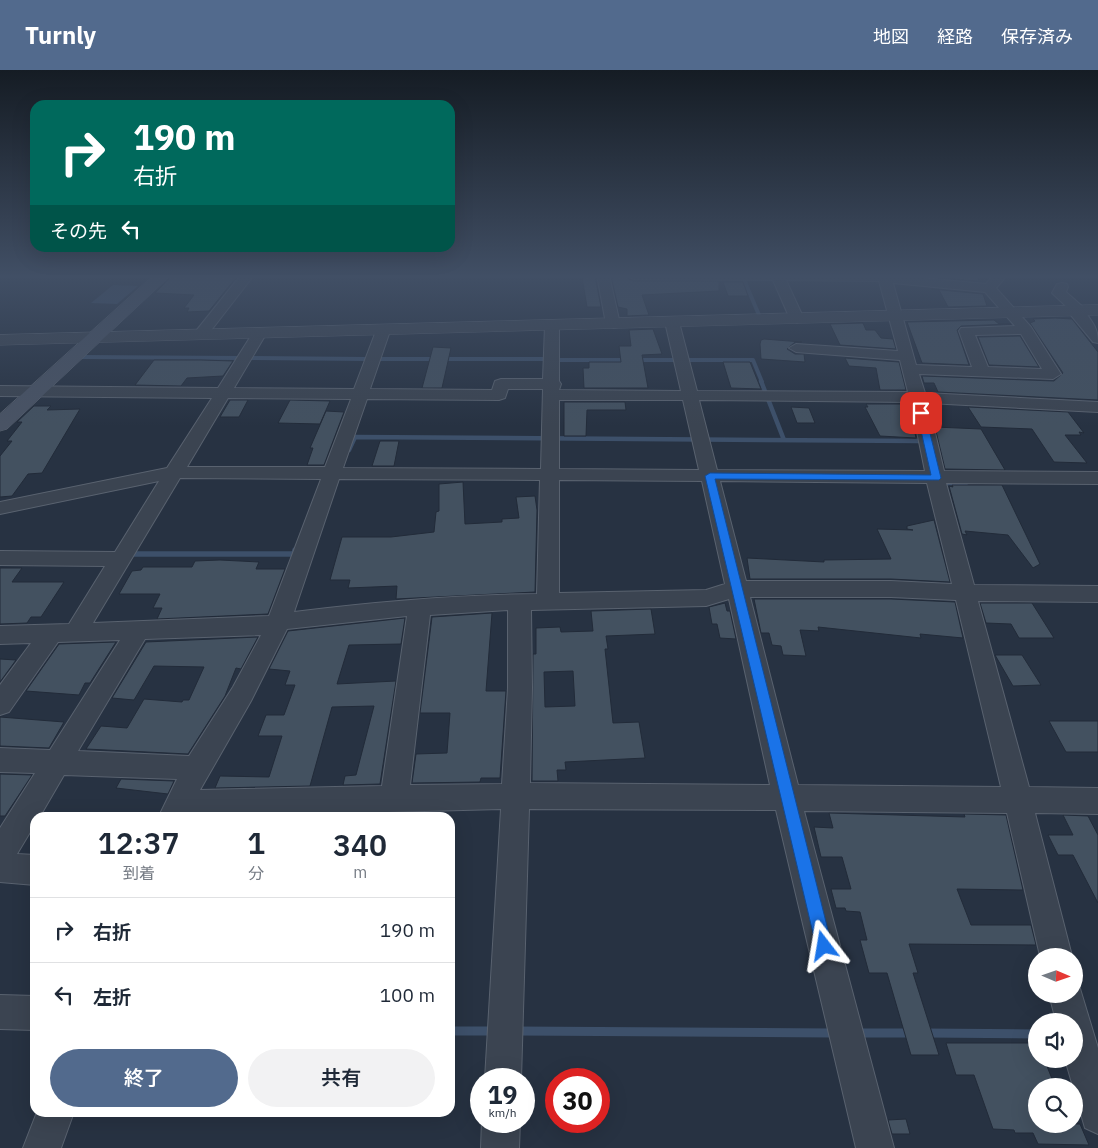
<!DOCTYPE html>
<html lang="ja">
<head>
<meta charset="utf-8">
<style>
	:root { --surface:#fff; --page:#f2f2f3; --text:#1f2937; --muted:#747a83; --line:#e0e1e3; --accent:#526a8d }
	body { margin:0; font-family:"IBM Plex Sans","Noto Sans JP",sans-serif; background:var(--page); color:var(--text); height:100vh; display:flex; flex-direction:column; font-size:19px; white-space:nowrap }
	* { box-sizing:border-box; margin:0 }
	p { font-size:16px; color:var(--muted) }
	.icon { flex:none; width:28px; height:28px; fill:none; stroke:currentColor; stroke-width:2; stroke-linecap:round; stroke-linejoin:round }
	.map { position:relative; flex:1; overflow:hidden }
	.panel { position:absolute; left:30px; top:742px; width:425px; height:305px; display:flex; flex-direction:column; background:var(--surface); border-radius:15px; box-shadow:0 5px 20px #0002 }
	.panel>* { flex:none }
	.hud { position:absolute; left:30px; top:30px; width:425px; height:152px; border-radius:15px; box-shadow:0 5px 20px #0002; background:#00695c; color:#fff; overflow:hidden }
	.needle { width:32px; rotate:92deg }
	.tools { position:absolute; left:1028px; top:878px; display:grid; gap:10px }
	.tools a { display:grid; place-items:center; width:55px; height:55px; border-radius:50%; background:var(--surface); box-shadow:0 5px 20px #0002; font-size:25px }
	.speed { position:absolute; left:470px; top:998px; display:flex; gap:10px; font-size:25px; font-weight:700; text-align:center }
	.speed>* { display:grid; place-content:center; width:65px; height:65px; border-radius:50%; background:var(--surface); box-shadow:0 5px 20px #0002; line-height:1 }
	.speed small { font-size:12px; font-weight:400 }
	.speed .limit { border:8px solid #d22; background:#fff; color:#111 }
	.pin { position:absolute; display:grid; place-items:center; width:42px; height:42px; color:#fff; margin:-21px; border-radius:10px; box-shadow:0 2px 8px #0006 }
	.me { position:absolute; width:55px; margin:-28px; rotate:346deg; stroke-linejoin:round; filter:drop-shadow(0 0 4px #0008) }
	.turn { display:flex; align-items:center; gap:18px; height:105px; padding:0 20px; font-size:22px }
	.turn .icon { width:65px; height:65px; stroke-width:2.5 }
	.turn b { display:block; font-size:35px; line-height:42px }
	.then { display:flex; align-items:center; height:48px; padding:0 20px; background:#0003; gap:10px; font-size:19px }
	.eta { display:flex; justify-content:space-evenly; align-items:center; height:85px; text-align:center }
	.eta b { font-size:30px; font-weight:600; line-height:35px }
	.primary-button { display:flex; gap:10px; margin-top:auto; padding:10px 20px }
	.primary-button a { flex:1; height:58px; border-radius:30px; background:var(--accent); color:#fff; font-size:20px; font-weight:600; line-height:58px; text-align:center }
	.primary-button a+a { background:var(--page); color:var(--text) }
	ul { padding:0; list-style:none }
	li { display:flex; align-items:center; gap:15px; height:65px; padding:0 20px; border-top:1px solid var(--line) }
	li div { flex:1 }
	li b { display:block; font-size:19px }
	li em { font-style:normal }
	header { display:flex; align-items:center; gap:30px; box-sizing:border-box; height:70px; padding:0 25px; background:var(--accent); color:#fff }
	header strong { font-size:24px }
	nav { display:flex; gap:28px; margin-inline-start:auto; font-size:18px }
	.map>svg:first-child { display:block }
</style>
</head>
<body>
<header>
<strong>Turnly</strong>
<nav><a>地図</a><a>経路</a><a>保存済み</a></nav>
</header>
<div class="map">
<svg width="1098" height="1078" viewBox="0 0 1098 1078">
	<rect width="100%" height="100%" fill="#273242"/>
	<path fill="#3d506a" d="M113,215L138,216L117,234L91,233Z"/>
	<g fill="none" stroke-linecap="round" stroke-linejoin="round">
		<path stroke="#3d506a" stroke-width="4" d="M742,205L759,245
			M81,287L241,288
			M249,288L367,289
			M379,289H547
			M557,290H626
			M636,290H753L762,312"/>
		<path stroke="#3d506a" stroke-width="4.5" d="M761,311L784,370
			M349,380L355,367L920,371
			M946,413H966"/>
		<path stroke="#3d506a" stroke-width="5.5" d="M134,484H294L295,480"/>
		<path stroke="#3d506a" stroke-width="9" d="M450,961H493
			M516,961L833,963
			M857,963H912
			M926,963L1036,964"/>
	</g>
	<path fill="#435160" stroke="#222b39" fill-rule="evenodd" d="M173,205H238L209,241L187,242L189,238H184L194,225L155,223Z
		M929,205H977L979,211L929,207Z
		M595,206L601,237H587L582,207Z
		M611,206H624L633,211H719V221L642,225L649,245L627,246V239L618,237Z
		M723,212H743L748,226H728Z
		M931,219L983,224L987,236L948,237L939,220Z
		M1055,248L1072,249L1098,282V330L938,322L934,313H924L922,306L1054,311L1063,303L1030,253L1035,251L1033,249Z
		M994,250L999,254H1011L961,256L957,260L969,295L922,293L907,252Z
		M863,253L866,260H875L881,268L893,269L896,279L840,275L830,254Z
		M653,259L662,284L642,285L648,318H584L583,298H589V292H621L619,276H631L629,260Z
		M1020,266L1039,297L989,295L978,267Z
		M764,269L802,272H795L787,279L795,284H804L805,292L761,289L760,274L761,270Z
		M433,277L451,278L442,318H422Z
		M845,288L899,292L906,320H880L876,298L849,296Z
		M154,290H201L233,291L223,306L187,308L181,316L135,315Z
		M723,292H750L761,319L731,318Z
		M230,330H248L239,347H220Z
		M290,330L330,331L320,354L278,353Z
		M564,332H625L626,340H587L586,366H564Z
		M866,334H909L916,368L880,366L865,337H868Z
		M34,336H51L47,340L80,339L42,403L28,404L12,426L0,427V386L12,371H7L22,352H17Z
		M791,337L809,338L815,353H797Z
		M968,337L1068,342L1084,363L1079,362L1081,365H1065L1087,393L1054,392L1032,359L981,357Z
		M326,341L344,342L324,395H307L313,378H310Z
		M935,357L981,359L1005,400L945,399Z
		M380,371H399L394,396H372Z
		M463,412L465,454L502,452V449L519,448L516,427L535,426L537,440L535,522L396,529L397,516L348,518L350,510H330L342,467H391L434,462L436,442L439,441V414Z
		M952,415H1002L1040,494L1033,498L1008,465L965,461L967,465L962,464L949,416L953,417Z
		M934,450L950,512L891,509H750L747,488L824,492V490L891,489L877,459L913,460L907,459V456Z
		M220,490L259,492L256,499H285L268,544L157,549L162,538H153L160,524H119L132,501L141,500L143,497H192L195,491Z
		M0,498H22L12,512H64L41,547H31L27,553L0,554Z
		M754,529H891L955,532L963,568L920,564L921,568L818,557L819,561L800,560L806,586L783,585L781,576L772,575L769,563H761Z
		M725,533L727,541H730L736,569L720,568L717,554H712L709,537Z
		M980,533H1032L1054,568H1019L1011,554L986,553Z
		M651,539L655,564L606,566L608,579H605L613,653L639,652L645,688L565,692L566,700H557L558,711H532L533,584H536V558L560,557L561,562L593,561L591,541ZM573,601L575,636L545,637L544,602Z
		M492,543L486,621H506L500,708H481L480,712L412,713L416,684L447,683L450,643H420L432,547Z
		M405,548L401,574L349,575L337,614L396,611L380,714L343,715L345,706L356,705L374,636L332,637L310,716L215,718L220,706L269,707L282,666H258L266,645H284L295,615H285L290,601L269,599L288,561Z
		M258,567L241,599L236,598L225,626L188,684L86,679L101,656L127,658L144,629L182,632L183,630H189L204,597L154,596L134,630L112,628L146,572Z
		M116,572L90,613H85L79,625L26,621L59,574Z
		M995,585H1022L1041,615L1013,616Z
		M0,589L16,590L0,612Z
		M0,647L64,652L49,678L0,676Z
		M1049,651H1098V682H1066Z
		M0,704L32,705L5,746H0Z
		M121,709L174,711L168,724L116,718Z
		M829,743L965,747L964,744L1006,745L1023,820L957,819L971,855H1031L1036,875L909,874L918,903H913L939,985H911L887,903H869L860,870H867L860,842L846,841L845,838H836L831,819H851L842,787H821L814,757L833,758Z
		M1063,745L1088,746L1098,765V833L1073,785H1058L1048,765H1073Z
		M946,973H1036V989H1044L1055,1016H1036V1054H1080L1089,1075L1038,1074L1033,1063H1015L1014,1060L993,1059L974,1005H956Z
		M906,1049L910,1064H892L888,1050Z"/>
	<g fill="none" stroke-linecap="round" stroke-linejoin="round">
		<defs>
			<path id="minor" d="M241,205H254L206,267H196L194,264L196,261Z
				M597,205H609L620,254L618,257L613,258L606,254Z
				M627,205H890L986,214L991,208L990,205H1002L1004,209L996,218L1031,257L1061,304L1053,309L919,304L925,323L1098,332V342L928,333L944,401L1098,402V414L946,413L974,515L1098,516V532L978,531L1029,717L1098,718V744L1035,743L1072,886H1040L1007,743L804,741L894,1078H856L776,740L529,739L521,1009H485L501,739L161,748L160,744L177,709L64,705L39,748H35V754L17,784L35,785V815L0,812V758L35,703L0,702V678L50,680L120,570L58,572L9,642L0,645V615L31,573L0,574V556L69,554L105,496L0,495V481L115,482L159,411L0,444V432L167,398L212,328L0,326V316L218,318L254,261L259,260L266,264L234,318L354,319L376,261L383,257L390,261L370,319L492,320L495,311L501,309H543L545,256L552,252L559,256V311L561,314L559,320L681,321L665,252L672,248L679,252L697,321L908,322L900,290L796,282L789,278L796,274L898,281L879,211L786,210L804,249L797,253L790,249L773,210L633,209ZM893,213L985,222L1015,256L961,258L959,261L972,297L916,295ZM1021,264L1042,299L988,297L975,265ZM508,319H543L541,399L343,398L367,329L499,330L505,328ZM228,328L351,329L325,397H187ZM559,330H683L699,400L559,399ZM699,330L911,332L925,401L717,400ZM180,408L321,409L269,546L93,553ZM339,409L540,410L537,524C456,525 375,532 294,542ZM559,410L702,411L725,514L706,520L559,523ZM720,411L927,413L952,514L891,511H746ZM750,527H891L956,530L1001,717L798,715ZM729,529L770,715L530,713L532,618L531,540L706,536ZM508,540V618L502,714L410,715L430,545ZM407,546L382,716L200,720L251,631L287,559ZM261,565L233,617L189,686L78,681L145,569Z
				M1062,213L1067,214L1068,217L1066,222L1083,237C1090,252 1098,254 1098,273L1093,272L1070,244L1069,239L1052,223L1057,214Z
				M1074,910L1078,912L1098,978V1064L1085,1058L1065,989H1074V951H1056L1049,924H1074Z
				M0,925L35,926V960L0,959Z
				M37,1042H74L61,1078H23Z
				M482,1051H520L519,1078H481Z"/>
			<path id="tertiary" d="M1098,235V245L0,275V265Z"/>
			<path id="secondary" d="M154,205H171L7,359L0,361V344Z"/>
		</defs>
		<use href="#minor" stroke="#59626f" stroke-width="2"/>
		<use href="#tertiary" stroke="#59626f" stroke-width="1"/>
		<use href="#secondary" stroke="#59626f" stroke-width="1"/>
		<use href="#minor" fill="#3b4451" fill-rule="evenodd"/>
		<use href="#tertiary" fill="#3b4451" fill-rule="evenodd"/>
		<use href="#secondary" fill="#495364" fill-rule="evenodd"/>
	</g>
	<linearGradient id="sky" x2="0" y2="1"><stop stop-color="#151c24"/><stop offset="0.58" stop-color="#414f65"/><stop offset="1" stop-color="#414f65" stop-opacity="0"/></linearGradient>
	<rect width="1098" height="356" fill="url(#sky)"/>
	<path fill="#1a73e8" stroke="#114b97" d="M921,340L925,343L941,408L939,410L715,409L832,876L830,881L824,884L818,881L816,876L705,406L710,403L931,405L917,343Z"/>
</svg>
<div class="tools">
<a><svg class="needle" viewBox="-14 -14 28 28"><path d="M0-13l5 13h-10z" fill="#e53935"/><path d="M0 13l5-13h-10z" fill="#747a83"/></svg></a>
<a><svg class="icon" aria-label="sound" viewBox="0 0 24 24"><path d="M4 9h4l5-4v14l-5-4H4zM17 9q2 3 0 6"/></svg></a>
<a><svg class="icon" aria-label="search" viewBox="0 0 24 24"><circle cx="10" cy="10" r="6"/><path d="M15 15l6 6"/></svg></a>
</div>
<div class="speed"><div>19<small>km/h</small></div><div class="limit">30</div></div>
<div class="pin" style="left:921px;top:343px;background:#d93025"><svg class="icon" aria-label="arrive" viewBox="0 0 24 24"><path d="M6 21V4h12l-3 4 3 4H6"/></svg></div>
<svg class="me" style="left:824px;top:876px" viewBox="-20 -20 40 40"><path d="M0-17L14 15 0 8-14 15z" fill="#1a73e8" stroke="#fff" stroke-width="4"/></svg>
<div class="hud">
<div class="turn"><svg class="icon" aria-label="right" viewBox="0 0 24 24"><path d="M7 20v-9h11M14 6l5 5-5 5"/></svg><div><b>190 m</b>右折</div></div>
<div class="then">その先<svg class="icon" aria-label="left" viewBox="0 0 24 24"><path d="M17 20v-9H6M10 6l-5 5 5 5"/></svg></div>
</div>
<section class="panel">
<div class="eta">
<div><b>12:37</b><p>到着</p></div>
<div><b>1</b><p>分</p></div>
<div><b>340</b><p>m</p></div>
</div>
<ul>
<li><svg class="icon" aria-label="right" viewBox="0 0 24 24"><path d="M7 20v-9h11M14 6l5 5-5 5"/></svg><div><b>右折</b></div><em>190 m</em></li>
<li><svg class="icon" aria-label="left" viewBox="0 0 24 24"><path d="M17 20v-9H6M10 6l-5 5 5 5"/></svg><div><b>左折</b></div><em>100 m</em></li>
</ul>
<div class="primary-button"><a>終了</a><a>共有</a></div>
</section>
</div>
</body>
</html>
